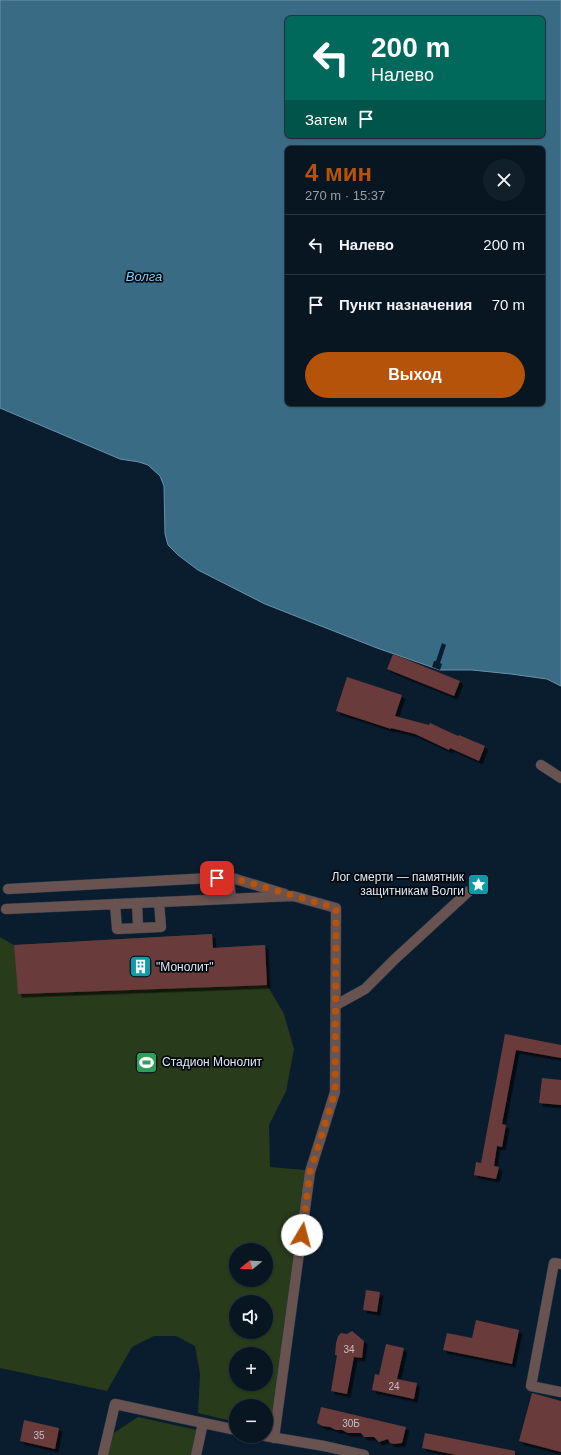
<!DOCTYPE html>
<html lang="ru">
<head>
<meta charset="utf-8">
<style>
	:root { --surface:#081622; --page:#111f2a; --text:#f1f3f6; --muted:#989fa5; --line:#293540; --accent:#b45309 }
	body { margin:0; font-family:Helvetica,sans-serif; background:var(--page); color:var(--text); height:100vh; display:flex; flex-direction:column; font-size:15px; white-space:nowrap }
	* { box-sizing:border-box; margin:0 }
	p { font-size:13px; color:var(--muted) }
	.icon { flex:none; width:22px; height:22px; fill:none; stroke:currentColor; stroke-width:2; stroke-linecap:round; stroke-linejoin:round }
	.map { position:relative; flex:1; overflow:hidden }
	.panel { position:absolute; left:285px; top:146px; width:260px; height:260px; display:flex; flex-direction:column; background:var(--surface); border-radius:6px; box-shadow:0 1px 3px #0004,0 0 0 1px var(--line) }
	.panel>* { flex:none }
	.banner { position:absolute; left:285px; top:16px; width:260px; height:122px; border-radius:6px; box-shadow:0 1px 3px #0004,0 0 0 1px var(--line); background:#00695c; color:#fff; overflow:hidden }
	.needle { width:26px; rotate:252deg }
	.fabs { position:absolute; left:229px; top:1243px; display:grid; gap:8px }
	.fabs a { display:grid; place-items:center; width:44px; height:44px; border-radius:50%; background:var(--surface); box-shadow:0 1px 3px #0004,0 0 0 1px var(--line); font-size:20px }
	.pin { position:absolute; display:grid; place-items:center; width:34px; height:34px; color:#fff; margin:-17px; border-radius:8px; box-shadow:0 2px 6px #0006 }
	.me { position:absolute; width:44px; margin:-22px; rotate:8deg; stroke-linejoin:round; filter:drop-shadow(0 0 3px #0008) }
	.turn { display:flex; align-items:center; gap:14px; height:84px; padding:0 20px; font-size:18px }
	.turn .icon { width:52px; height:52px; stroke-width:2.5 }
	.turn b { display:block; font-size:28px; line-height:34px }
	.then { display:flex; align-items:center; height:38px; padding:0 20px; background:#0003; gap:8px; font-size:15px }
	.round { display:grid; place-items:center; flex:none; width:42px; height:42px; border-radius:21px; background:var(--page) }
	.summary { display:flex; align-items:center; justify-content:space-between; height:68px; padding:0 20px }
	h1 { font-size:24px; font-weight:800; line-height:30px; color:var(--accent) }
	.action { display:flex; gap:8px; margin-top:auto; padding:8px 20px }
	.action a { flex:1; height:46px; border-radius:24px; background:var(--accent); color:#fff; font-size:16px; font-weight:800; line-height:46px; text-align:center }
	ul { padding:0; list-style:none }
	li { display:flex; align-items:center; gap:12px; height:60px; padding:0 20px; border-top:1px solid var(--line) }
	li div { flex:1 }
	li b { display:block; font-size:15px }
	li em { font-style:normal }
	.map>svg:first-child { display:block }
</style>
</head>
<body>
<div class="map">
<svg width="561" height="1455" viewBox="0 0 561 1455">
	<defs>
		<filter id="shadow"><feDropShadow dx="3.5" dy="3.5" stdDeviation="0" flood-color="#0009"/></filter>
	</defs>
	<rect width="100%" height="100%" fill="#0a1d2e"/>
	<path fill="#283b1a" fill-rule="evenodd" d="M212,934L213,948L265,945L267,985L284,1014L294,1049L286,1091L269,1125L270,1167L305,1170L270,1429L266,1428V1406H236V1422L198,1413L200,1374L195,1346L176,1336H154L132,1347L107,1391L0,1368V937L14,945ZM236,1250H266V1280H236ZM236,1302H266V1332H236ZM236,1354H266V1384H236Z
		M138,1417L197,1430L192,1455H106L111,1435Z"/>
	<path fill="#3a6b84" stroke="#6b91a6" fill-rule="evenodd" d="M0,0H561V686L547,679L511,674L472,670H440L377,648L265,604L198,570L178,555L168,545L165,534L164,486L160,476L148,465L139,462L120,459L0,408ZM287,18H543V136H287ZM287,148H543V404H287Z"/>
	<path fill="#0a1d2e" d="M442,643L446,645L440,663L442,664L440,670L432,667L434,661H436Z"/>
	<path fill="#693a3a" filter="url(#shadow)" d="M393,654L460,681L454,696L387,669Z
		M347,677L402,695L395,716L429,725L430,723L458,736L459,735L485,746L479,761L450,748L449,750L415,734L391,728V729L336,711Z
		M212,934L213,948L265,945L267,985L18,994L14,945Z
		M505,1034L561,1045V1058L516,1050L502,1124L506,1125L502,1147L497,1146L494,1166L499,1167L496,1179L474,1175L476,1162L481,1163Z
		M542,1078L561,1080V1105L539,1103Z
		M366,1290L380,1292L377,1312L363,1310Z
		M476,1320L519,1330L512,1364L443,1350L447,1333L472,1338Z
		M352,1331L364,1341L362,1358L354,1357L347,1394L331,1391L337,1355H335L336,1343L338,1336L341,1333L347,1334Z
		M386,1344L404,1348L397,1379L417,1383L414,1399L372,1390L375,1374L379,1375Z
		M532,1393L561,1401V1452L519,1441Z
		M321,1407L406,1427L402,1443L394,1444L390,1443L388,1439L379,1442L374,1437H364L361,1433H348L342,1430H336L330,1427L322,1426L317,1423Z
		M24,1420L59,1428L55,1449L20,1441Z
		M425,1433L515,1451V1455H456L422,1448Z"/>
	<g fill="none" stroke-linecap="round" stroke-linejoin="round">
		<defs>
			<path id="minor" d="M541,765L561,778
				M229,877L231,899
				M8,889L229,877L285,894
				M137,903L138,927
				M115,904L117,929L161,927L159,902
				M6,909L293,896L336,908L335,1092L310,1172L274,1438
				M336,1005L365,989L395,959L469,891
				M561,1264L554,1263L531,1386L561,1392
				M265,1436L324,1446L364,1455
				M103,1455L115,1404L236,1430
				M196,1455L203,1423"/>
		</defs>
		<use href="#minor" stroke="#283a4a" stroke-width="11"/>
		<use href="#minor" stroke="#695351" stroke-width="10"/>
	</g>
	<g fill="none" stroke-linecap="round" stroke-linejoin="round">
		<path stroke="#b45309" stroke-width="7" stroke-dasharray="0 12.6" d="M217,878L230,877L336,908L335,1092L310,1172L302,1235"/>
	</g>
	<defs>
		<symbol id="sight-square" viewBox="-11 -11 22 22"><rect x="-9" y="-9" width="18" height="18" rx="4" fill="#0f9aa8" stroke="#02070e"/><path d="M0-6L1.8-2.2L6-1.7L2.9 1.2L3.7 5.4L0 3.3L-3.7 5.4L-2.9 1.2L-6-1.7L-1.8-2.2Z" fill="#fff"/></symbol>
		<symbol id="building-square" viewBox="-11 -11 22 22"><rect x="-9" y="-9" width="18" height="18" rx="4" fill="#0f9aa8" stroke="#02070e"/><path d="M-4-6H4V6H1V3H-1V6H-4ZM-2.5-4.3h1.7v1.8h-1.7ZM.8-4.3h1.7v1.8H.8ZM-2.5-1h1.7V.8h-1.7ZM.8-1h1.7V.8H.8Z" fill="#fff"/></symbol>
		<symbol id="stadium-square" viewBox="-11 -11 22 22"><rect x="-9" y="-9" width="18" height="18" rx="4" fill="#2e9e5b" stroke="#02070e"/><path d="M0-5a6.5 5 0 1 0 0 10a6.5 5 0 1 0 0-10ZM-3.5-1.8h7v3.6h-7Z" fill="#fff"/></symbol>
	</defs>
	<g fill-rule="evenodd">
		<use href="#sight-square" x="466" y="872" width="25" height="25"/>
		<use href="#building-square" x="128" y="954" width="25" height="25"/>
		<use href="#stadium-square" x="134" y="1050" width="25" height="25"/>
	</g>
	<g text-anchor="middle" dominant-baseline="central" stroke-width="3.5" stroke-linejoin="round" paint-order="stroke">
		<g font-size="10" fill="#c1bec7">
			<text x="349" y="1349">34</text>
			<text x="394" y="1386">24</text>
			<text x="351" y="1423">30Б</text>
			<text x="39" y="1435">35</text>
		</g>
		<g font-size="12" fill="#deeaf6" stroke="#02070e" text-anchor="start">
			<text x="464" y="877" text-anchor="end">Лог смерти — памятник<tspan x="464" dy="14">защитникам Волги</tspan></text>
			<text x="156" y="967">"Монолит"</text>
			<text x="162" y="1062">Стадион Монолит</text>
		</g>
		<g font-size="13" font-style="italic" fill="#7fcdf6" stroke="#02070e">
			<text x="144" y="276">Волга</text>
		</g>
	</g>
</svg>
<div class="fabs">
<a><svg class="needle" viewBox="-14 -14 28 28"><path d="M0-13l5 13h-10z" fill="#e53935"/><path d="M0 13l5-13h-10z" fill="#989fa5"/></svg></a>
<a><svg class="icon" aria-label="sound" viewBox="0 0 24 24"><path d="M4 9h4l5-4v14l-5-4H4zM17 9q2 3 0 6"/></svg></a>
<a>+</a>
<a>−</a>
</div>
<div class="pin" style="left:217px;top:878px;background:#d93025"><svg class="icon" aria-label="arrive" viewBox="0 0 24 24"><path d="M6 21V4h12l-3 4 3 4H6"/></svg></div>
<svg class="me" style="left:302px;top:1235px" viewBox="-20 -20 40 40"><circle r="19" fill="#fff"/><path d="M0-13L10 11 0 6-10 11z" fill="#b45309"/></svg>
<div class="banner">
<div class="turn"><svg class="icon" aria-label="left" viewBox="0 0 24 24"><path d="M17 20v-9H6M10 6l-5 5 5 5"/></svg><div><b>200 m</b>Налево</div></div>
<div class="then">Затем<svg class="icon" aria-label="arrive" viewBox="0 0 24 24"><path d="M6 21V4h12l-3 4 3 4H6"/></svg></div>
</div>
<section class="panel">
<div class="summary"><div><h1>4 мин</h1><p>270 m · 15:37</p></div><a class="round"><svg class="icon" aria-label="close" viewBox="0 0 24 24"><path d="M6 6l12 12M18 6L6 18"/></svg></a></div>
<ul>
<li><svg class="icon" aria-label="left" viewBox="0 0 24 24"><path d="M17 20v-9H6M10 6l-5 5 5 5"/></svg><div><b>Налево</b></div><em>200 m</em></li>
<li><svg class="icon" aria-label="arrive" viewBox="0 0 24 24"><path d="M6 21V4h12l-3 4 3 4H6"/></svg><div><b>Пункт назначения</b></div><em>70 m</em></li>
</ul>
<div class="action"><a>Выход</a></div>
</section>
</div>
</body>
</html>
